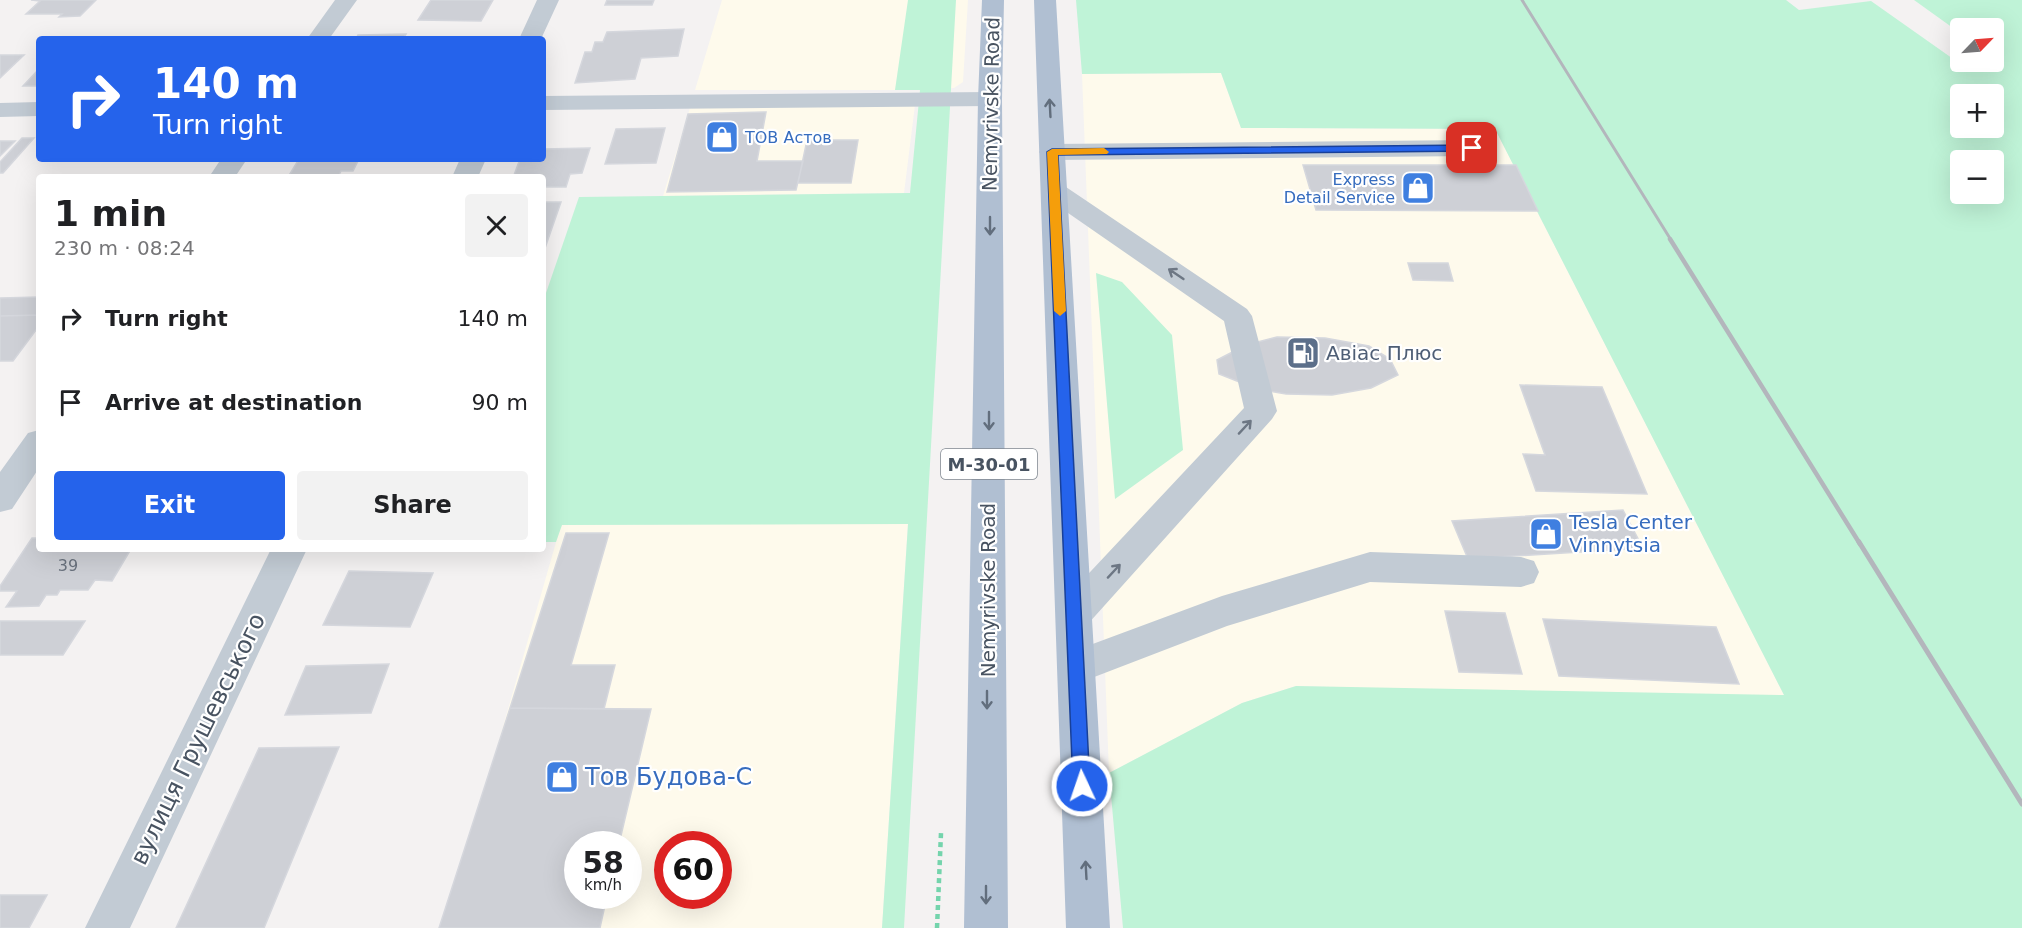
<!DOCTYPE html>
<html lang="en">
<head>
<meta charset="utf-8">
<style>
	:root { --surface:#fff; --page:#f2f2f2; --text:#202124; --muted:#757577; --accent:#2563eb }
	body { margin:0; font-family:"DejaVu Sans",sans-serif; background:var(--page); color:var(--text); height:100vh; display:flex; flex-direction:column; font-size:22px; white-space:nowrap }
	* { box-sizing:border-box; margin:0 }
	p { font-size:20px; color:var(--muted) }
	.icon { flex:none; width:33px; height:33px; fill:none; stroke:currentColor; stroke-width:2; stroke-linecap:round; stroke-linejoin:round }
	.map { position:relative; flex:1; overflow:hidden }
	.sheet { position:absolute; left:36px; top:174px; width:510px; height:378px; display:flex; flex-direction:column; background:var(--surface); border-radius:6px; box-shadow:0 6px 24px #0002 }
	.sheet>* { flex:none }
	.banner { position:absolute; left:36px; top:36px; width:510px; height:126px; border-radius:6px; box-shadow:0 6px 24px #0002; background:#2563eb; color:#fff; overflow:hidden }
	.needle { width:39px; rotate:65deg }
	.fabs { position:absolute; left:1950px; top:18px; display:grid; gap:12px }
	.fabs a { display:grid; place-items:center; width:54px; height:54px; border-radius:6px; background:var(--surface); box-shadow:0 6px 24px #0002; font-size:30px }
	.speed { position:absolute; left:564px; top:831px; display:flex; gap:12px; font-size:30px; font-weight:700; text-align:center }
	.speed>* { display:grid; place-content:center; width:78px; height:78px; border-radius:50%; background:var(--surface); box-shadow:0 6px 24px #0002; line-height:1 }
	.speed small { font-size:15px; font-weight:400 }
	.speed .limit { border:9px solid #d22; background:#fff; color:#111 }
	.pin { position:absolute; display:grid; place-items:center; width:51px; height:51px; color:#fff; margin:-26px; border-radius:12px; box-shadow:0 3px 9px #0006 }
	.me { position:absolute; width:66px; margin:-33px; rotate:357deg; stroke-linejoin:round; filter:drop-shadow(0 0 4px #0008) }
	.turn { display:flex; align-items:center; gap:21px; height:126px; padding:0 18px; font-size:27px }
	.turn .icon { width:78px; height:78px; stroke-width:2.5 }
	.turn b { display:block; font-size:42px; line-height:51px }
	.round { display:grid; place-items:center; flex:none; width:63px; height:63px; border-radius:6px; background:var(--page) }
	.overview { display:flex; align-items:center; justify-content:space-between; height:102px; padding:0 18px }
	h1 { font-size:36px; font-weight:800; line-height:45px }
	.action { display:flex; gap:12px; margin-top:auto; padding:12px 18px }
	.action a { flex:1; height:69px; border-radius:6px; background:var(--accent); color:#fff; font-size:24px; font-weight:800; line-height:69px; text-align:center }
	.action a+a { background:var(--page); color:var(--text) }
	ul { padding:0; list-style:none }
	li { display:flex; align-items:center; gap:18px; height:84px; padding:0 18px }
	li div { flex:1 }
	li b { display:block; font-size:22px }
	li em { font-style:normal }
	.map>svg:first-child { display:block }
</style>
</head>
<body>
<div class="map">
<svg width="2022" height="928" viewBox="0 0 2022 928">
	<rect width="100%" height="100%" fill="#f4f2f2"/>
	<path fill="#fefaec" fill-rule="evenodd" d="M722,0H968L963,82L954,88L928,90H695Z
		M1221,73L1241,128L1495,129L1784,695L1727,698L1296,686L1242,703L1109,773L1082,74Z
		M915,105L904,193L663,196L690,108Z
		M908,523L882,928H445L561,525ZM578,844H628V896H578ZM668,844H718V896H668Z"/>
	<path fill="#bff3d7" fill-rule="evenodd" d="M908,0H956L904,928H882L908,524L562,525L556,542H543V294L546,293L579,197L910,193L920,90H895Z
		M1076,0H1786L1799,10L1871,1L1966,68L2002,63L1994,57V28H1960V33L1914,0H2022V928H1123L1109,773L1242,703L1296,686L1784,695L1495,129L1241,128L1221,73L1082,74ZM1960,94H1994V128H1960ZM1960,160H1994V194H1960Z
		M1096,273L1122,282L1172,335L1183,450L1115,499Z"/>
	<path fill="#ced0d6" stroke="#d5d7dd" stroke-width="1.5" d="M31,0H96L80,16L59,17L62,14H26L40,1Z
		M431,0H493L481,21L418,20Z
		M607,0H654L652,5H605Z
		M684,29L678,56L641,58L635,79L575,83L585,52H592L595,42H603L607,32Z
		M406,34L403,39H356L358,35Z
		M0,55H24L0,78Z
		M39,69V86H23Z
		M766,112L757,161H803L796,190L667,192L688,114Z
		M665,128L656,163L605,164L616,129Z
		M22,138H34L3,173H0V162Z
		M807,140H858L851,183H798Z
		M0,141H15L0,156Z
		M590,148L582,173L570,174L566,187H543V177L514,175L520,159H543V149Z
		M299,159H359L353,171H341L338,177H288Z
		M1303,165H1516L1538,211L1316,210Z
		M543,202H561L543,254Z
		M1408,263H1448L1453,281L1413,280Z
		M39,297V315L0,316V298Z
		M39,315V326L13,361H0V316Z
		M1277,337L1325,338L1369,346L1390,359L1398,375L1371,388L1332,395L1286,394L1257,389L1219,374L1217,360L1246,345Z
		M1520,385L1602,387L1647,494L1536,491L1523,454L1545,455Z
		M1623,510L1643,548L1468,559L1452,521Z
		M566,533H609L571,665H615L604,709L510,708Z
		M32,538H39V549H131L112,581L95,580L88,590H60L57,595H46L39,606L6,607L17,591H0V586Z
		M349,571L433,573L410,627L323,625Z
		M1445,611L1505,613L1522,674L1459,672Z
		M1543,619L1716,627L1739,684L1559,676Z
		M0,621H85L63,655H0Z
		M389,664L371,713L285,715L306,666Z
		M510,708L651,709L619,844H578V896H607L600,928H439Z
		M339,747L264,928H176L259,748Z
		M0,895H47L29,928H0Z"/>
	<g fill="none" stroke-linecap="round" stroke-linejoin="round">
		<path stroke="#74d4ac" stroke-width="4.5" stroke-dasharray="5 4" stroke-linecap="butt" d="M937,928L941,833"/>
		<path fill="#c2cbd4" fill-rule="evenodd" d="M335,0H357L329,39H307Z
			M537,0H559L541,39H519Z
			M990,92L999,94L1002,99L999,104L990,106L543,110V96Z
			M39,102V116L0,117V103Z
			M1472,140L1481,143L1485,148L1481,153L1472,156L1052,160L1043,157L1039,152L1043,147L1052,144Z
			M221,159H247L235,177H209Z
			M460,159H486L478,177H452Z
			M1054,183L1063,185L1247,309L1252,316L1277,411L1272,419L1087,625L1074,630L1061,625L1056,614L1061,603L1244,408L1224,321L1045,197L1041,191L1045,185Z
			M39,430V468L12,509L0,512V472L28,433Z
			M271,549H307L130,928H85Z
			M1370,552L1521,557L1534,561L1539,572L1534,583L1521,587L1370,582L1227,626L1076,684L1063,679L1057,667L1063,655L1222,596Z"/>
		<path fill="#b0bfd2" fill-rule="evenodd" d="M982,0H1004L1002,99L1008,928H964L978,99Z
			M1034,0H1056L1110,928H1066Z"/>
		<path stroke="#b3b6bc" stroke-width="3" d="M1522,0L1671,240"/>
		<path stroke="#b3b6bc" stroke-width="4.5" d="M1670,239L1860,544"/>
		<path stroke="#b3b6bc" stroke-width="5" d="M1859,542L2022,804"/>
	</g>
	<defs><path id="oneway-shaft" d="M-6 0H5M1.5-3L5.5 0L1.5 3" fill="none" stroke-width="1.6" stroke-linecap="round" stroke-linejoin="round" transform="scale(1.5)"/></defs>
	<g stroke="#626e7d">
		<use href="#oneway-shaft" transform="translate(1050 108) rotate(-93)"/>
		<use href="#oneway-shaft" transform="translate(990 226) rotate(90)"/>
		<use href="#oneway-shaft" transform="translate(989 421) rotate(90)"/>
		<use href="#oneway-shaft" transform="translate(987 700) rotate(90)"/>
		<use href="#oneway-shaft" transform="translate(1086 870) rotate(-93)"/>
		<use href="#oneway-shaft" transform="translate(986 895) rotate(90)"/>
	</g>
	<g stroke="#6d7784">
		<use href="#oneway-shaft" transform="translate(1176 274) rotate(-146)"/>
		<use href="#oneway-shaft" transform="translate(1245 427) rotate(-47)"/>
		<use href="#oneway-shaft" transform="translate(1114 571) rotate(-47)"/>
	</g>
	<path fill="#2563eb" stroke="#184099" stroke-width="1.5" d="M1472,145L1477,148L1476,151L1058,155L1090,786L1088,791L1082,794L1076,791L1073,786L1047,152L1052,149Z"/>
	<path fill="#f59e0b" d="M1104,148L1109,152L1107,154L1058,155L1066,311L1060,316L1054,311L1047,152L1052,149Z"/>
	<defs>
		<symbol id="shop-square" viewBox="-11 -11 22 22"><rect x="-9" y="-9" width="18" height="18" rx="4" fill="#3f7fe0" stroke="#fff"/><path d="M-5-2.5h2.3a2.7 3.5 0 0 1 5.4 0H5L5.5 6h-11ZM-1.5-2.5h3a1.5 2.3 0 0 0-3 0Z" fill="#fff"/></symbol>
		<symbol id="fuel-square" viewBox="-11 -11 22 22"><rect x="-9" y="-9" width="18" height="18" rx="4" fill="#5c6f8a" stroke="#fff"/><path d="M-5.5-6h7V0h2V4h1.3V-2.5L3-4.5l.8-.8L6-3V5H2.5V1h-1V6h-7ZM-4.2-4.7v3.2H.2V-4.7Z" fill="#fff"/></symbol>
	</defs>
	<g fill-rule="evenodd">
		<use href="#shop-square" x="703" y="118" width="38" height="38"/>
		<use href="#shop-square" x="1399" y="169" width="38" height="38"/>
		<use href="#fuel-square" x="1284" y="334" width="38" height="38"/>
		<use href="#shop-square" x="1527" y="515" width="38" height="38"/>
		<use href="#shop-square" x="543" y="758" width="38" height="38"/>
	</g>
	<g text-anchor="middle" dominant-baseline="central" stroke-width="4.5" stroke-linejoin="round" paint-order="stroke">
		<g font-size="16" fill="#366cbe" stroke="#fff" text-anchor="start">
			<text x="745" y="137">ТОВ Астов</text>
			<text x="1395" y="179" text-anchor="end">Express<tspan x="1395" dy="18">Detail Service</tspan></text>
		</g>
		<g font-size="16" fill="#6a727e">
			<text x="68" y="565">39</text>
		</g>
		<rect fill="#fff" stroke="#7f8790" stroke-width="1.5" x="941" y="449" width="96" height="30" rx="4.5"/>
		<g font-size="18" font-weight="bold" fill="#485361">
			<text x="989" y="464">М-30-01</text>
		</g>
		<g font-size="20" fill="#485361" stroke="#fff">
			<text transform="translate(991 104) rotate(-89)">Nemyrivske Road</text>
			<text transform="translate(988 590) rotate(-90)">Nemyrivske Road</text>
		</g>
		<g font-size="20" fill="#4e5e75" stroke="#fff" text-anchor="start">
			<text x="1326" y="353">Авіас Плюс</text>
		</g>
		<g font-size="20" fill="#366cbe" stroke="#fff" text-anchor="start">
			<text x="1569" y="522">Tesla Center<tspan x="1569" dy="23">Vinnytsia</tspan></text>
		</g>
		<g font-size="24" fill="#485361" stroke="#fff">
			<text transform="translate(198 739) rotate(-64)">вулиця Грушевського</text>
		</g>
		<g font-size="24" fill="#366cbe" stroke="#fff" text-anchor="start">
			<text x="585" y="777">Тов Будова-С</text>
		</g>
	</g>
</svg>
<div class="fabs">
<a><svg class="needle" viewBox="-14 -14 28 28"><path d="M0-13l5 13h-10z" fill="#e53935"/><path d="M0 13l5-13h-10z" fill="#757577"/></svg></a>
<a>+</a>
<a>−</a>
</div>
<div class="speed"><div>58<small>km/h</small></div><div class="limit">60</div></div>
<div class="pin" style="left:1472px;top:148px;background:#d93025"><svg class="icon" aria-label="arrive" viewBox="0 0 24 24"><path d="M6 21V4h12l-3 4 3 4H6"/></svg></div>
<svg class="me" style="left:1082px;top:786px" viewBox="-20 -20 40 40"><circle r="17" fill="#2563eb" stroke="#fff" stroke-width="3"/><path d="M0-11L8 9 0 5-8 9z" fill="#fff"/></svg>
<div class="banner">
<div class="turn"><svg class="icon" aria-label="right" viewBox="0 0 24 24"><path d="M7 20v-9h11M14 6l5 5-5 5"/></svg><div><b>140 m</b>Turn right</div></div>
</div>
<section class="sheet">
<div class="overview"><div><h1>1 min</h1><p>230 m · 08:24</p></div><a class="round"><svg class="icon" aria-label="close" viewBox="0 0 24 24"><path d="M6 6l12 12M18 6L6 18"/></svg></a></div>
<ul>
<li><svg class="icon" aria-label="right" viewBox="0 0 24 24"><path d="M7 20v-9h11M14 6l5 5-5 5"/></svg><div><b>Turn right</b></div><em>140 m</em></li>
<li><svg class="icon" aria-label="arrive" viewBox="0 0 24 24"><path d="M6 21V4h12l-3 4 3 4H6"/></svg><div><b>Arrive at destination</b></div><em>90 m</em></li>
</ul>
<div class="action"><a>Exit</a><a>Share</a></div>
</section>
</div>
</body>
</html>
